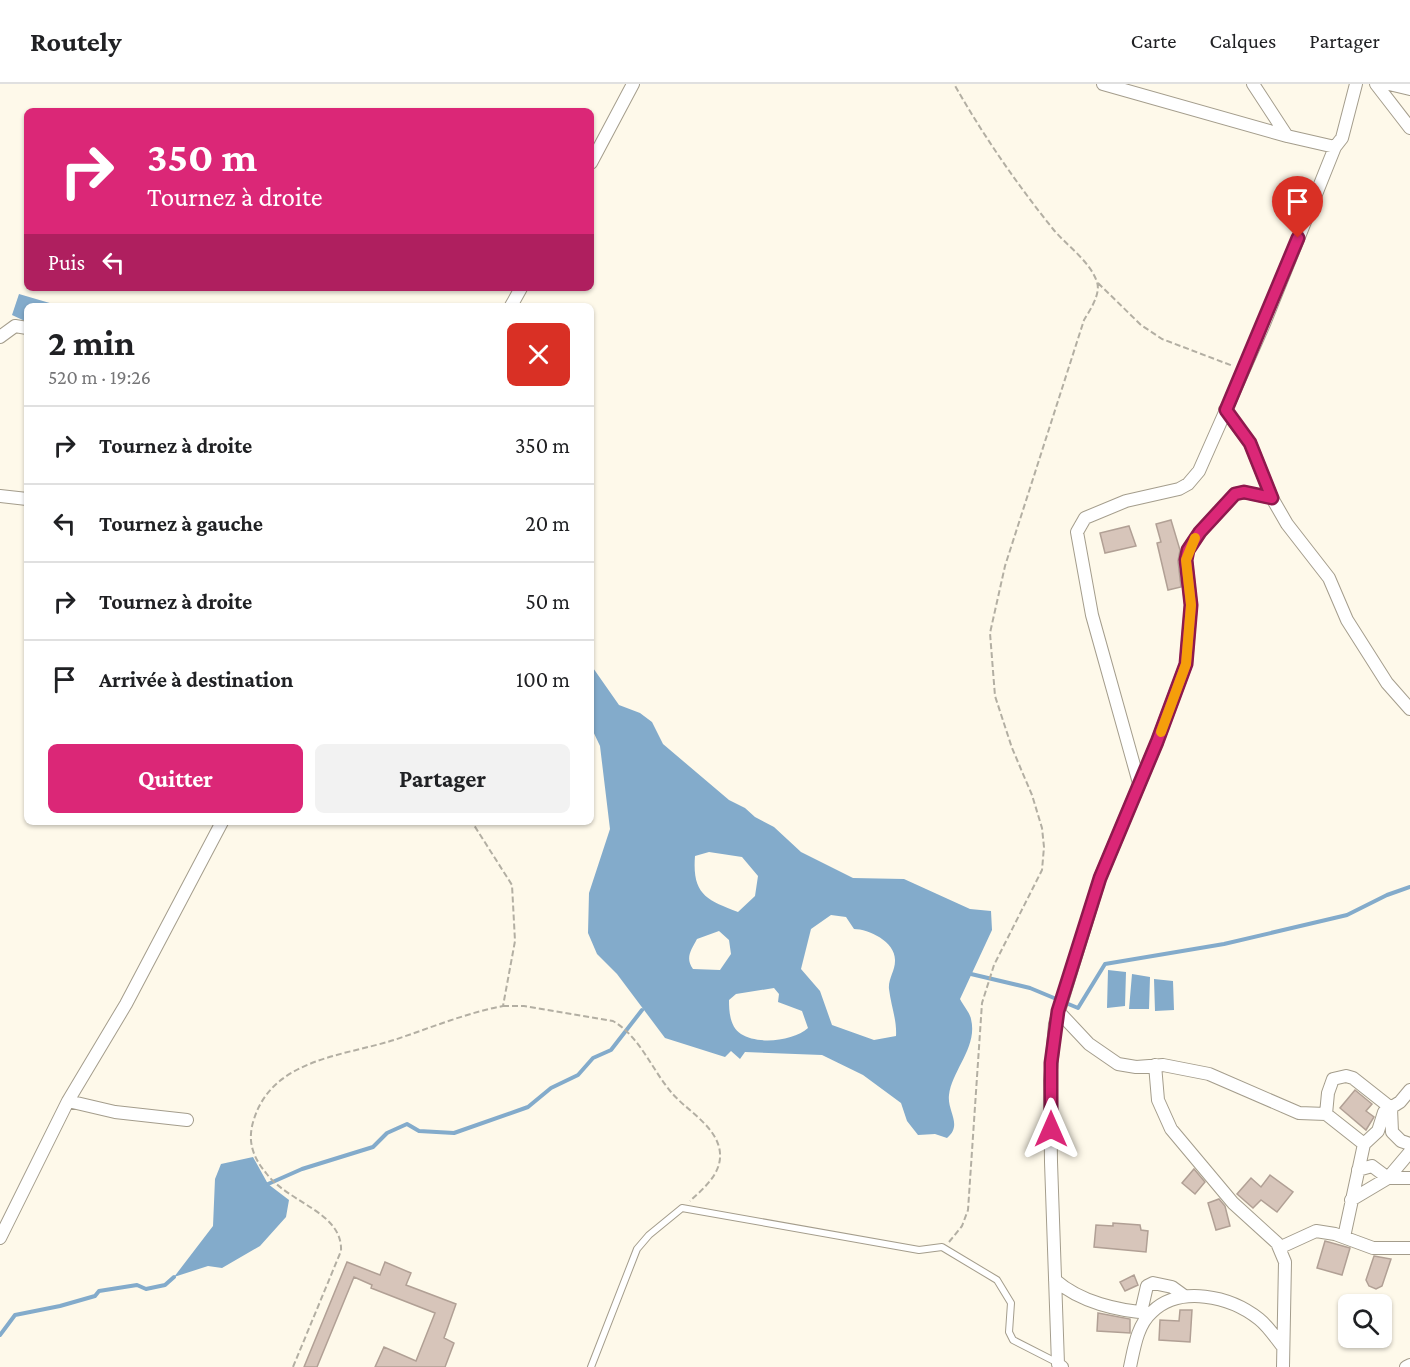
<!DOCTYPE html>
<html lang="fr">
<head>
<meta charset="utf-8">
<style>
	:root { --surface:#fff; --page:#f2f2f2; --text:#202124; --muted:#757577; --line:#e0e0e0; --accent:#db2777 }
	body { margin:0; font-family:"Crimson Pro",serif; background:var(--page); color:var(--text); height:100vh; display:flex; flex-direction:column; font-size:22px; white-space:nowrap }
	* { box-sizing:border-box; margin:0 }
	p { font-size:20px; color:var(--muted) }
	.icon { flex:none; width:33px; height:33px; fill:none; stroke:currentColor; stroke-width:2; stroke-linecap:round; stroke-linejoin:round }
	.map { position:relative; flex:1; overflow:hidden }
	.panel { position:absolute; left:24px; top:219px; width:570px; height:522px; display:flex; flex-direction:column; background:var(--surface); border-radius:9px; box-shadow:0 2px 4px #0004 }
	.panel>* { flex:none }
	.banner { position:absolute; left:24px; top:24px; width:570px; height:183px; border-radius:9px; box-shadow:0 2px 4px #0004; background:#db2777; color:#fff; overflow:hidden }
	.tools { position:absolute; left:1338px; top:1210px; display:grid; gap:12px }
	.tools a { display:grid; place-items:center; width:54px; height:54px; border-radius:9px; background:var(--surface); box-shadow:0 2px 4px #0004; font-size:30px }
	.pin { position:absolute; display:grid; place-items:center; width:51px; height:51px; color:#fff; margin:-62px -26px; border-radius:50% 50% 50% 0; rotate:-45deg; box-shadow:0 0 6px #0007 }
	.pin .icon { rotate:45deg }
	.me { position:absolute; width:66px; margin:-33px; rotate:0deg; stroke-linejoin:round; filter:drop-shadow(0 0 4px #0008) }
	.turn { display:flex; align-items:center; gap:21px; height:126px; padding:0 24px; font-size:27px }
	.turn .icon { width:78px; height:78px; stroke-width:2.5 }
	.turn b { display:block; font-size:42px; line-height:51px }
	.then { display:flex; align-items:center; height:57px; padding:0 24px; background:#0003; gap:12px; font-size:22px }
	.round { display:grid; place-items:center; flex:none; width:63px; height:63px; border-radius:9px; background:var(--page) }
	.overview { display:flex; align-items:center; justify-content:space-between; height:102px; padding:0 24px }
	h1 { font-size:36px; font-weight:700; line-height:45px }
	.button { display:flex; gap:12px; margin-top:auto; padding:12px 24px }
	.button a { flex:1; height:69px; border-radius:9px; background:var(--accent); color:#fff; font-size:24px; font-weight:700; line-height:69px; text-align:center }
	.button a+a { background:var(--page); color:var(--text) }
	ul { padding:0; list-style:none }
	li { display:flex; align-items:center; gap:18px; height:78px; padding:0 24px; border-top:2px solid var(--line) }
	li div { flex:1 }
	li b { display:block; font-size:22px }
	li em { font-style:normal }
	header { display:flex; align-items:center; gap:36px; box-sizing:border-box; height:84px; padding:0 30px; background:var(--surface); border-bottom:2px solid var(--line) }
	header strong { font-size:28px }
	nav { display:flex; gap:33px; margin-inline-start:auto; font-size:21px }
	.map>svg:first-child { display:block }
</style>
</head>
<body>
<header>
<strong>Routely</strong>
<nav><a>Carte</a><a>Calques</a><a>Partager</a></nav>
</header>
<div class="map">
<svg width="1410" height="1283" viewBox="0 0 1410 1283">
	<rect width="100%" height="100%" fill="#fef9ea"/>
	<path fill="#83abcb" fill-rule="evenodd" d="M19,210L60,222H27V238L12,231Z
		M591,581L619,621L640,629L652,638L663,660L729,716L745,724L755,733L774,743L801,768L853,794L904,795L970,825L991,827L992,846L960,915C963,921 970,929 971,935C978,963 952,986 949,1011C947,1027 963,1041 947,1054L935,1050L918,1051L907,1037L901,1019L863,991L822,971L745,968L740,975L731,967L725,973L665,954L617,890L597,870L588,849L589,809L610,745L600,662L591,643ZM709,768L742,773L758,792L755,812L738,828C706,816 692,810 695,772ZM831,831L846,833L854,845C869,845 896,858 895,877C895,887 888,895 889,905C891,922 897,936 896,952L874,956L832,941L820,907L801,885L811,845ZM719,847L729,856L731,870L720,886L693,885C685,874 691,866 697,855ZM774,904L779,910L778,918L802,927L808,944C794,957 758,961 741,950C730,943 729,928 729,916L736,910Z
		M1108,886L1126,888L1125,922L1107,924Z
		M1132,890L1150,893L1149,925H1129Z
		M1154,895L1173,897L1174,926L1155,927Z
		M253,1073L268,1100L289,1116L286,1133L260,1162L222,1184L208,1182L174,1193L213,1142L215,1095L221,1080Z"/>
	<g fill="none" stroke-linecap="round" stroke-linejoin="round">
		<path stroke="#83abcb" stroke-width="4" d="M971,890L1030,904L1078,924L1105,880L1224,860L1347,831L1387,811L1410,803
			M268,1100L302,1085L373,1063L387,1049L407,1040L419,1047L454,1049L528,1023L551,1004L578,991L593,974L611,966L642,926
			M0,1251L15,1231L60,1222L95,1212L99,1207L137,1201L146,1205L165,1201L174,1193"/>
	</g>
	<path fill="#d7c5ba" stroke="#b1a095" stroke-width="1.5" d="M1171,436L1180,466L1178,477L1181,503L1168,506L1157,459L1161,458L1156,440Z
		M1129,442L1136,462L1105,469L1100,449Z
		M1355,1006L1372,1020L1366,1027L1374,1033L1366,1046L1340,1024Z
		M1194,1085L1205,1098L1195,1110L1182,1099Z
		M1270,1091L1293,1108L1277,1128L1261,1116L1253,1124L1237,1110L1251,1094L1261,1103Z
		M1219,1115L1225,1122L1230,1142L1216,1146L1208,1119Z
		M1113,1139L1140,1141L1141,1146L1148,1147L1146,1168L1094,1163L1096,1141L1113,1142Z
		M1325,1157L1350,1164L1342,1191L1317,1184Z
		M1374,1172L1391,1175L1382,1202L1376,1205L1369,1202L1366,1196Z
		M347,1178L380,1191L385,1178L411,1189L406,1201L456,1220L444,1254L454,1259L445,1283H375L384,1263L416,1277L435,1229L371,1204L372,1201L354,1193L317,1283H304Z
		M1134,1191L1138,1201L1125,1207L1120,1198Z
		M1180,1226H1192L1190,1258L1159,1256L1160,1236L1179,1237Z
		M1098,1229L1130,1235V1249L1097,1247Z"/>
	<g fill="none" stroke-linecap="round" stroke-linejoin="round">
		<defs>
			<path id="lane" d="M591,1283L637,1165L649,1151L682,1124L919,1166L942,1163L997,1196L1011,1219L1009,1248L1013,1256L1058,1279"/>
			<path id="street" d="M1103,0L1287,52
				M1253,0L1287,52L1335,63
				M1376,0L1410,44
				M1389,0L1410,5
				M591,79L633,0
				M511,222L521,204
				M0,253L15,242L27,244
				M1225,326L1250,359L1272,414L1287,440L1329,494L1347,536L1387,599L1410,625
				M0,412L27,415
				M1139,699L1092,531L1077,448L1085,434L1126,417L1179,405L1188,400L1199,387L1264,240L1335,63L1342,54L1356,0
				M1058,927L1089,960L1118,980L1136,983L1163,981L1209,990L1299,1029L1326,1030
				M1155,981L1158,1016L1171,1045L1233,1119L1277,1159L1285,1178L1283,1283
				M68,1017L115,1028L187,1036
				M1391,1024L1392,1048L1401,1057L1410,1060
				M1364,1060L1326,1030L1328,1009L1333,995L1346,992L1353,994L1391,1024
				M1358,1086L1372,1082L1388,1094H1410
				M1351,1116L1388,1094L1410,1068
				M1344,1153L1364,1060L1378,1047L1384,1028L1400,1018L1410,1006
				M0,1154L68,1017L126,920L222,738
				M1281,1163L1316,1147L1335,1150L1373,1164H1410
				M1055,1196C1080,1218 1118,1227 1151,1229
				M1141,1228L1147,1202L1153,1199L1172,1203L1183,1211
				M1062,1283L1058,1280L1051,1078L1050,997L1055,940L1100,794L1157,658L1186,580L1191,521L1186,476L1188,466L1200,448L1235,410L1244,408L1272,414
				M1130,1283C1134,1265 1137,1241 1152,1228C1180,1201 1230,1212 1259,1235C1268,1242 1275,1253 1283,1263
				M1406,1283L1410,1281"/>
		</defs>
		<use href="#lane" stroke="#a49d8c" stroke-width="8"/>
		<use href="#street" stroke="#a49d8c" stroke-width="14"/>
		<path stroke="#b3afa3" stroke-width="2" stroke-dasharray="6 3" stroke-linecap="butt" d="M1098,199L1141,241L1162,255L1233,282
			M503,922H524L613,937C640,953 651,984 671,1008C685,1025 713,1040 719,1063C725,1087 705,1103 690,1117
			M949,1158L962,1142L968,1126L982,919L994,881L1042,786L1044,763L1042,744L1032,711L1012,664L995,612L990,549L1005,482L1084,236C1090,226 1101,210 1097,198C1090,177 1066,161 1053,145C1016,99 983,51 954,0
			M293,1283L341,1167C343,1128 288,1119 266,1089C252,1072 247,1056 254,1035C273,975 343,972 394,956C430,944 466,929 503,922L515,857L512,801L472,738"/>
		<use href="#lane" stroke="#fff" stroke-width="6"/>
		<use href="#street" stroke="#fff" stroke-width="12"/>
	</g>
	<g fill="none" stroke-linecap="round" stroke-linejoin="round">
		<defs>
			<path id="route" d="M1051,1045V979L1058,927L1100,794L1157,658L1186,580L1191,521L1186,476L1188,466L1200,448L1235,410L1244,408L1272,414L1250,359L1226,326L1298,154"/>
		</defs>
		<use href="#route" stroke="#8e194d" stroke-width="15"/>
		<use href="#route" stroke="#db2777" stroke-width="10"/>
		<path stroke="#f59e0b" stroke-width="10" d="M1161,648L1186,580L1191,521L1186,476L1195,454"/>
	</g>
</svg>
<div class="tools">
<a><svg class="icon" aria-label="search" viewBox="0 0 24 24"><circle cx="10" cy="10" r="6"/><path d="M15 15l6 6"/></svg></a>
</div>
<div class="pin" style="left:1298px;top:154px;background:#d93025"><svg class="icon" aria-label="arrive" viewBox="0 0 24 24"><path d="M6 21V4h12l-3 4 3 4H6"/></svg></div>
<svg class="me" style="left:1051px;top:1045px" viewBox="-20 -20 40 40"><path d="M0-17L14 15 0 8-14 15z" fill="#db2777" stroke="#fff" stroke-width="4"/></svg>
<div class="banner">
<div class="turn"><svg class="icon" aria-label="right" viewBox="0 0 24 24"><path d="M7 20v-9h11M14 6l5 5-5 5"/></svg><div><b>350 m</b>Tournez à droite</div></div>
<div class="then">Puis<svg class="icon" aria-label="left" viewBox="0 0 24 24"><path d="M17 20v-9H6M10 6l-5 5 5 5"/></svg></div>
</div>
<section class="panel">
<div class="overview"><div><h1>2 min</h1><p>520 m · 19:26</p></div><a class="round" style="background:#d93025;color:#fff"><svg class="icon" aria-label="close" viewBox="0 0 24 24"><path d="M6 6l12 12M18 6L6 18"/></svg></a></div>
<ul>
<li><svg class="icon" aria-label="right" viewBox="0 0 24 24"><path d="M7 20v-9h11M14 6l5 5-5 5"/></svg><div><b>Tournez à droite</b></div><em>350 m</em></li>
<li><svg class="icon" aria-label="left" viewBox="0 0 24 24"><path d="M17 20v-9H6M10 6l-5 5 5 5"/></svg><div><b>Tournez à gauche</b></div><em>20 m</em></li>
<li><svg class="icon" aria-label="right" viewBox="0 0 24 24"><path d="M7 20v-9h11M14 6l5 5-5 5"/></svg><div><b>Tournez à droite</b></div><em>50 m</em></li>
<li><svg class="icon" aria-label="arrive" viewBox="0 0 24 24"><path d="M6 21V4h12l-3 4 3 4H6"/></svg><div><b>Arrivée à destination</b></div><em>100 m</em></li>
</ul>
<div class="button"><a>Quitter</a><a>Partager</a></div>
</section>
</div>
</body>
</html>
